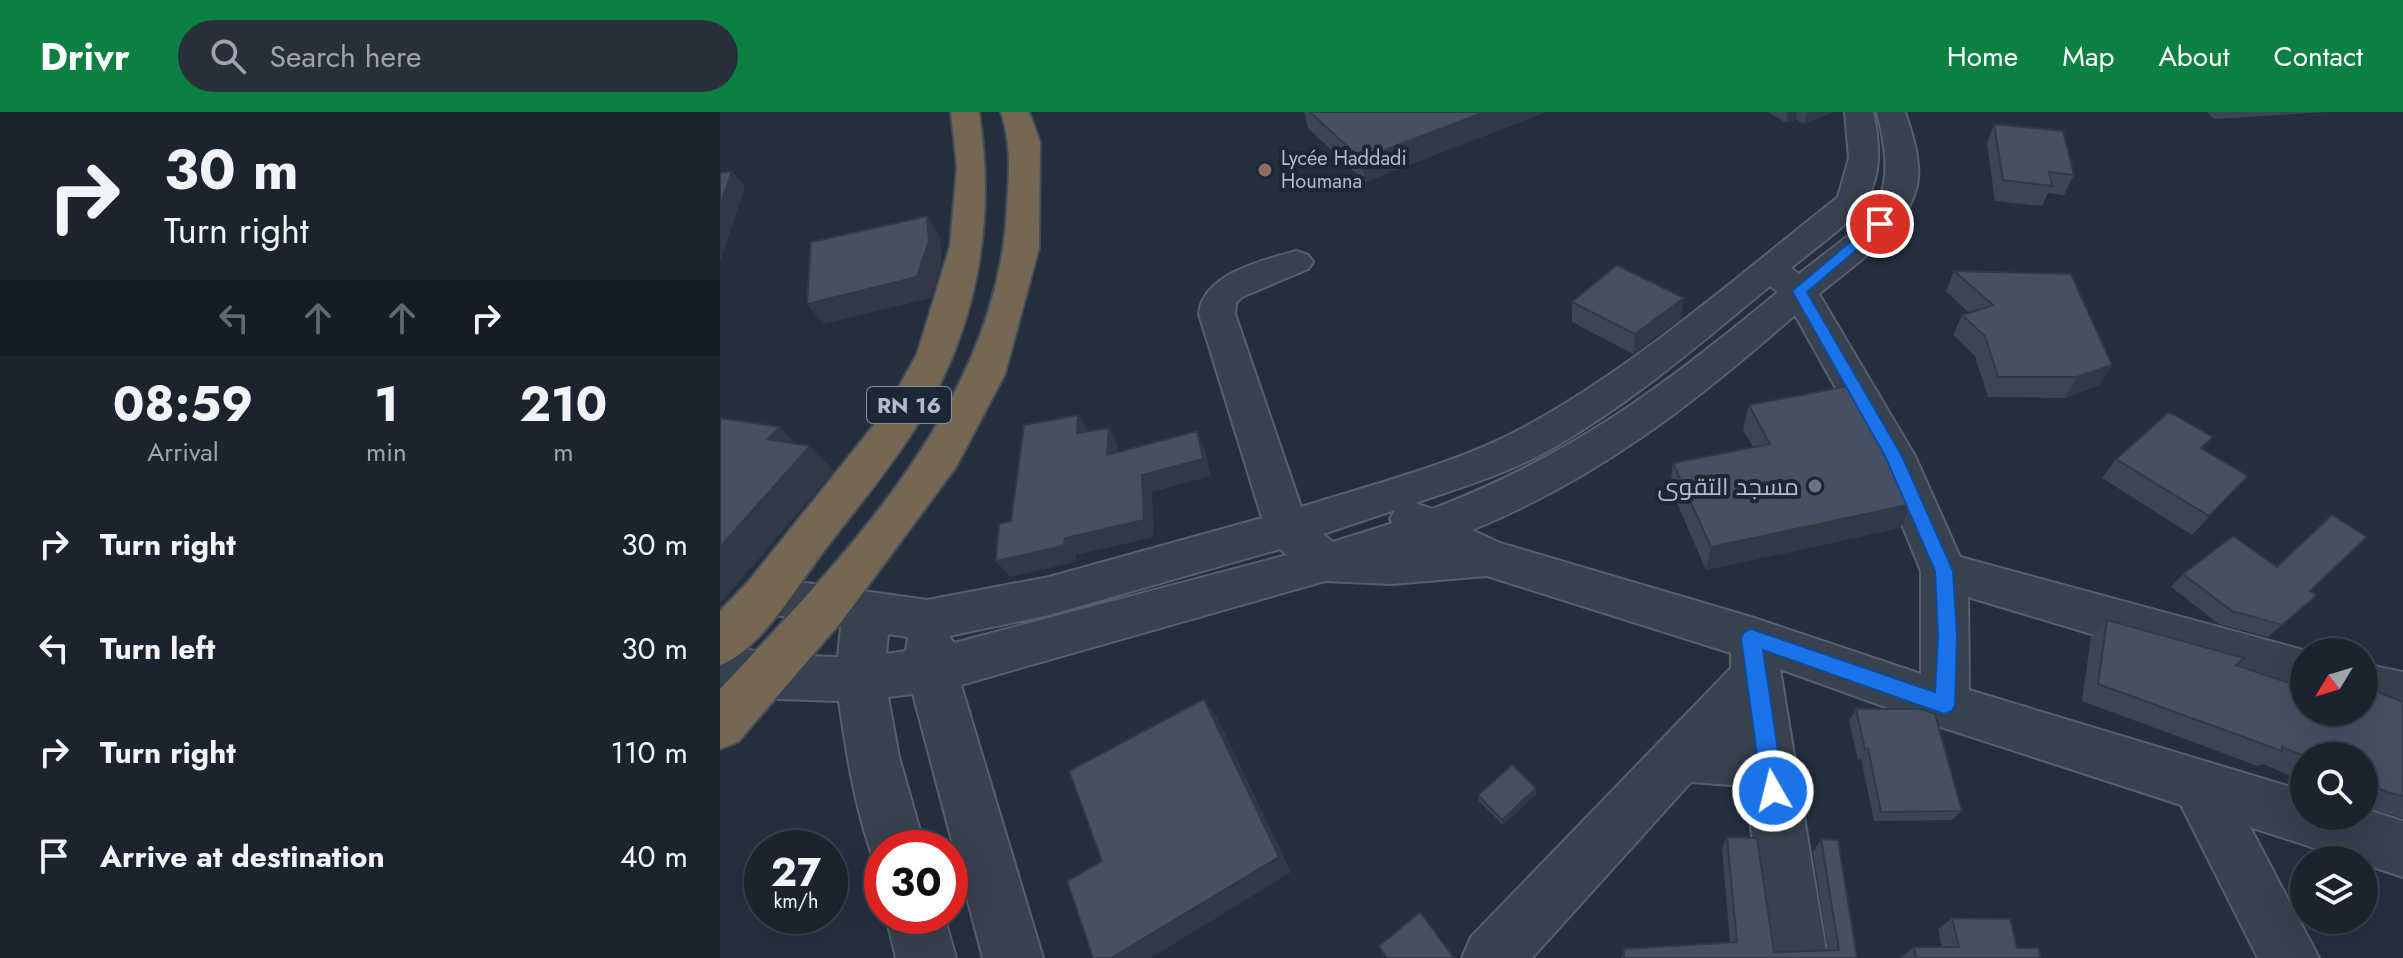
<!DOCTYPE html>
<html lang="en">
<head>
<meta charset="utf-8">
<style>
	:root { --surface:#1b232e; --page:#282f3a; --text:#f1f3f6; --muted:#a0a4aa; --line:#39404a; --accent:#0b8043 }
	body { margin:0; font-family:Jost,Cairo,sans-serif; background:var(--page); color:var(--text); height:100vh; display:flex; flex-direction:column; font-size:30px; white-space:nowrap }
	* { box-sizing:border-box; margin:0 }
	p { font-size:26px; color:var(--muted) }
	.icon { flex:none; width:44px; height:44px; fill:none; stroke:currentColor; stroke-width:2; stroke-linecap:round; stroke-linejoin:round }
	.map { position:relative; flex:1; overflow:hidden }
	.drawer { display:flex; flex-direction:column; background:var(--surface); width:720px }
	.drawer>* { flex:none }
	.top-card { background:#1b232e; color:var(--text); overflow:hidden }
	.needle { width:52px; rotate:232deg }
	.fabs { position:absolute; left:1570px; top:526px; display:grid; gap:16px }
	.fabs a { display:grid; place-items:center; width:88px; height:88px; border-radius:50%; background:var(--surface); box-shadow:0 8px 32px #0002,0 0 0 2px var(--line); font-size:40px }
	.speed { position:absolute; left:24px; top:718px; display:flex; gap:16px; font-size:40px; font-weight:700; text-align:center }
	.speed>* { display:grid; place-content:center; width:104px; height:104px; border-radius:50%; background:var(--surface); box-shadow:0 8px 32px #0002,0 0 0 2px var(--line); line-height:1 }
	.speed small { font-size:20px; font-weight:400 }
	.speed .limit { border:12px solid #d22; background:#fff; color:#111 }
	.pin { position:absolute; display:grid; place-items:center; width:68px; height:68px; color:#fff; margin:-34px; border:4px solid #fff; border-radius:50%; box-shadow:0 2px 8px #0007 }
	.me { position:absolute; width:88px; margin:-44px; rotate:352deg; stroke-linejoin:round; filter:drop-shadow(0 0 6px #0008) }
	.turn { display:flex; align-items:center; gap:28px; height:168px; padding:0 32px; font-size:36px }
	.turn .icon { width:104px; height:104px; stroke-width:2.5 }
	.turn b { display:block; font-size:56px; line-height:68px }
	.lanes { display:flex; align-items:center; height:76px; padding:0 32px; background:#0003; justify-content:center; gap:40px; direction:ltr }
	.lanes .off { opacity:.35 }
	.eta { display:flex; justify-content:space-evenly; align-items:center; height:136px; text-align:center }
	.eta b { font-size:48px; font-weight:700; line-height:56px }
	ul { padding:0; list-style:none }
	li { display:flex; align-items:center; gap:24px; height:104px; padding:0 32px }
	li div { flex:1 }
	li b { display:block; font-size:30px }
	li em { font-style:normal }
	header { display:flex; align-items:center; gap:48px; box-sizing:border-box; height:112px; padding:0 40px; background:var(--accent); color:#fff }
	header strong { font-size:38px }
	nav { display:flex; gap:44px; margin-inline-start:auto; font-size:28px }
	.search { width:560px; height:72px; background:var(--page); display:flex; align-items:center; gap:20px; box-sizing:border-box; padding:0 28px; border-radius:44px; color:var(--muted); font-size:30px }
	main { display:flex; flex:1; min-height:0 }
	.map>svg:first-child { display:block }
</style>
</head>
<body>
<header>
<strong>Drivr</strong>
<div class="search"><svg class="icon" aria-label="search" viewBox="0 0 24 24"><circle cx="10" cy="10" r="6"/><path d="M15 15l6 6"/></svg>Search here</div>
<nav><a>Home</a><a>Map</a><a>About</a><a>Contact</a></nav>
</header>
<main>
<section class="drawer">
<div class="top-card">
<div class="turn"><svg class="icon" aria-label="right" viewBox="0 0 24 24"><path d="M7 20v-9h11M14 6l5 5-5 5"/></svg><div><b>30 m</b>Turn right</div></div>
<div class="lanes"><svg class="icon off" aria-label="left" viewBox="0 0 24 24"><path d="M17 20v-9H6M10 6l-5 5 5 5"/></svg><svg class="icon off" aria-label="ahead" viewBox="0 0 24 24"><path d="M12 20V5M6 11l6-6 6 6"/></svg><svg class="icon off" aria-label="ahead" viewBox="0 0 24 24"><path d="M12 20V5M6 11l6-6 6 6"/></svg><svg class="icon" aria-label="right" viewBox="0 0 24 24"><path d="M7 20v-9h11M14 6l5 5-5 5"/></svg></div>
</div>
<div class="eta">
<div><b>08:59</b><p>Arrival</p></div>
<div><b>1</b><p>min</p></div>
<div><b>210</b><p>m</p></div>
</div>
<ul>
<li><svg class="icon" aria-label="right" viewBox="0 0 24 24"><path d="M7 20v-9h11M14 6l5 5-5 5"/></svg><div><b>Turn right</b></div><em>30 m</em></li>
<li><svg class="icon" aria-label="left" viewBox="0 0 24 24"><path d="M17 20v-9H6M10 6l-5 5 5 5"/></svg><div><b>Turn left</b></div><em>30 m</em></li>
<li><svg class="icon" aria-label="right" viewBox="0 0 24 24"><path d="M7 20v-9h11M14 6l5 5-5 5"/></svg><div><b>Turn right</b></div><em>110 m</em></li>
<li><svg class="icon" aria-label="arrive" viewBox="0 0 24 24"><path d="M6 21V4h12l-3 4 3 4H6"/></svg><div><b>Arrive at destination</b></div><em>40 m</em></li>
</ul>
</section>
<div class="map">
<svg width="1683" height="846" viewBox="0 0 1683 846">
	<rect width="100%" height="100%" fill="#242f3e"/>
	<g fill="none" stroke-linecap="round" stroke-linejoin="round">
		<defs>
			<path id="minor" d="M1125,0H1153C1173,90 1133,105 1071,156L1079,162C1150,105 1182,99 1157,0H1185C1192,21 1200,45 1198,67C1192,117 1134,152 1099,182L1195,344L1240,445L1591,540H1584V581L1461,549L1248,485L1249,578L1584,679V704H1644V697L1683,709V765L1644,752V748H1631L1530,715L1599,846H1538L1461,693L1224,616L1060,557L1107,846H1047L1026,674L971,670L812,846H742L751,825L1011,556V541L767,464L672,472L605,469L241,573L323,846H263L193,582L168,585L179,645L205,736H162V757L157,756C136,703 127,645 119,589L58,587L0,577V533L58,543L118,545L121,515L28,498L21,484L28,470L44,465L207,488L329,465L542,406L479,202C482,163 542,148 576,139L588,143L593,150L588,157L522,185L516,191L515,202L581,395C657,371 740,351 810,312C921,250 1018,164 1118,85L1129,46ZM1050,174L1058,180C943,275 853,343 712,397L695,391C743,375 795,359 838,333C915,288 982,230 1050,174ZM1075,203L1154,344L1201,459V562L1031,505L780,431L752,418C879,366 973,292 1075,203ZM675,398L670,407L673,411L613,430L603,422ZM560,437L567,443L234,531L229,524L329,503ZM168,522L188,525L186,539L166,542Z
				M1644,552L1683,560V606L1644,596Z
				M166,804H224L236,846H176Z"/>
			<path id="highway" d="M231,0H259C276,112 257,218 196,315C167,361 130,404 98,447C74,480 38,539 0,553V499L28,470L166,298L197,242L230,134L237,55Z
				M281,0H309L320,30L319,136L285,262L236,355L122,509L18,630L0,637V577C125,443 278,290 287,96C289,60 292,35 281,0Z"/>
		</defs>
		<use href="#minor" stroke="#565f6c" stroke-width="4"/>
		<use href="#highway" stroke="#434c59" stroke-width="4"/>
		<use href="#minor" fill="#38414e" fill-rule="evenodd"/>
		<use href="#highway" fill="#746855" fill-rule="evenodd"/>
	</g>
	<path fill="#3b4654" d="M584,0H826L645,70L588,16Z
		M1048,0H1114L1084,12L1076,7L1066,11Z
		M1487,0H1608L1494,7Z
		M1274,12L1354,63L1344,83L1328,81L1322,94L1275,89L1267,32Z
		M1234,159L1392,253L1379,273L1345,286L1268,285L1255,244L1233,223L1242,203L1249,201L1226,179Z
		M852,190L961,206L913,242L852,210Z
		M1029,293L1180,416L986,458L950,375L953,351L1033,335L1023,318Z
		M1483,337L1528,364L1472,423L1382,366L1396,347Z
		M1463,462L1590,479L1597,483L1548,525L1499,512L1451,475Z
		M1387,508L1516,553L1584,600L1645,583L1653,578L1683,590V706L1644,695V644H1584V670L1543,652L1538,654L1362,589L1371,525Z
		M1136,597L1242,699L1232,708L1154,709L1141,647L1138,648L1129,609Z
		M816,682L783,713L759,689L758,683Z
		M1007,725L1054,840L1108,839L1093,740L1101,727L1137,846H901L904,837L1010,830L1002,737Z
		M1232,806L1297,836L1321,846H1181V845L1194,835H1222L1218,817Z"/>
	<path fill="#303945" d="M765,0H826L645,70L641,47Z
		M1068,0H1077L1076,7L1066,11Z
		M1087,0H1114L1084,12Z
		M12,59L25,75L0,151V94Z
		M207,104L220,124L222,150L211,186L103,212L87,192Z
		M964,186L961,206L913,242L915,222Z
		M1392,253L1379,273L1345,286L1357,265Z
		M358,303L369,320L357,321Z
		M60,315L84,340L48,327Z
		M389,316L398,333L397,360L387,343Z
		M477,319L484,336L491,364L432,380L434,425L356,443V450L290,465L276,449L345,426Z
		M90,334L114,359L0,492V435Z
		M1192,392L1180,416L986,458L991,435Z
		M484,587L498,607L571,760L431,846H391Z
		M816,676V682L783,713L782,708Z"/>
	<path fill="#455162" stroke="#303945" stroke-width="2" d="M590,0H765L641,47Z
		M1274,12L1343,19L1354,63L1329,60L1332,74L1283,68Z
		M12,59L0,94V61Z
		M207,104L209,129L197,165L87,192L91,130Z
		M897,153L964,186L915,222L852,190Z
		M1234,159L1351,162L1392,253L1357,265H1278L1265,224L1242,203L1273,193Z
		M1133,273L1161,321L1192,392L991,435L953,351L1050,332L1029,293Z
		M1449,300L1493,325L1481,336L1528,364L1489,404L1396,347Z
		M358,303L357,321L389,316L387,343L477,319L483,347L422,363L424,408L345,426L344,434L276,449L279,412L291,409L304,313Z
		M0,306L60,315L48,327L90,334L0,435Z
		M1612,403L1647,425L1590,479L1597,483L1562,513L1512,499L1463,462L1513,424L1557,455Z
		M1387,508L1524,546L1516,553L1584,576V600H1644V583L1649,585L1653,578L1683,590V684L1669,681L1644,670V644H1584L1562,635V639L1378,572Z
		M484,587L559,745L391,846H373L347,769L382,749L349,659Z
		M1136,597H1202L1215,602L1242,699L1161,700L1148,637H1145Z
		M792,653L816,676L782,708L758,683Z
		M1007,725L1037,726L1054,840L1119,838L1101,727L1118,728L1137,846H904V837L1017,830Z
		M700,800L734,846H667L659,834Z
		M1232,806L1290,807L1297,836H1318L1321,846H1196L1194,835H1239Z"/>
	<path fill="#1a73e8" stroke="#114b97" stroke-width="2" d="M1155,109L1167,112L1087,180L1182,344L1233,459L1237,523L1235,593L1232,599L1224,602L1043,538L1064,679L1061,687L1053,690L1045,687L1042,679L1021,526L1024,520L1031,517L1215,580L1218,523L1215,459L1165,344L1072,179Z"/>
	<circle fill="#8d6e63" stroke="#1d2633" stroke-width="3" cx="545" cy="58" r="8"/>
	<circle fill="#6b7280" stroke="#1d2633" stroke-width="3" cx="1095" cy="374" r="8"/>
	<g text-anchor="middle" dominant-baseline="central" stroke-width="8" stroke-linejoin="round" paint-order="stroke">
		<g font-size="20" fill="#b4bcc9" stroke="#1d2633" text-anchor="start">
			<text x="561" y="46">Lycée Haddadi<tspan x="561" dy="23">Houmana</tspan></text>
		</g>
		<rect fill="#1d2633" stroke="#878f9c" stroke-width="2" x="147" y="275" width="84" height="36" rx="6"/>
		<g font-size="22" font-weight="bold" fill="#b4bcc9">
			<text x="189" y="293">RN 16</text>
		</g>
		<g font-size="24" fill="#b4bcc9" stroke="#1d2633" text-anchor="end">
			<text x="1079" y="374">مسجد التقوى</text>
		</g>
	</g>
</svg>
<div class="fabs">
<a><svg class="needle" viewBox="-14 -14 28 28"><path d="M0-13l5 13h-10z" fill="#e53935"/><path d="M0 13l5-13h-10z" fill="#a0a4aa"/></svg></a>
<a><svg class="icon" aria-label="search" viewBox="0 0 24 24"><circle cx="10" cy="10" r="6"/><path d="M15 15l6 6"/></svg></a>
<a><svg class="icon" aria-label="layers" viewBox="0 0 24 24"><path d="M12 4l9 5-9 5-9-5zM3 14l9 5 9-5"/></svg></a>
</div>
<div class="speed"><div>27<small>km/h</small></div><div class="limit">30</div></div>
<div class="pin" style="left:1160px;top:112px;background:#d93025"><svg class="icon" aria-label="arrive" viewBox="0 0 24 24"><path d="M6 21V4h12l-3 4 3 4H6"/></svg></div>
<svg class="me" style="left:1053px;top:679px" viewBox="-20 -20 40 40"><circle r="17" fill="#1a73e8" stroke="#fff" stroke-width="3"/><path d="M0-11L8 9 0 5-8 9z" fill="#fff"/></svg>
</div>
</main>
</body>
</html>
